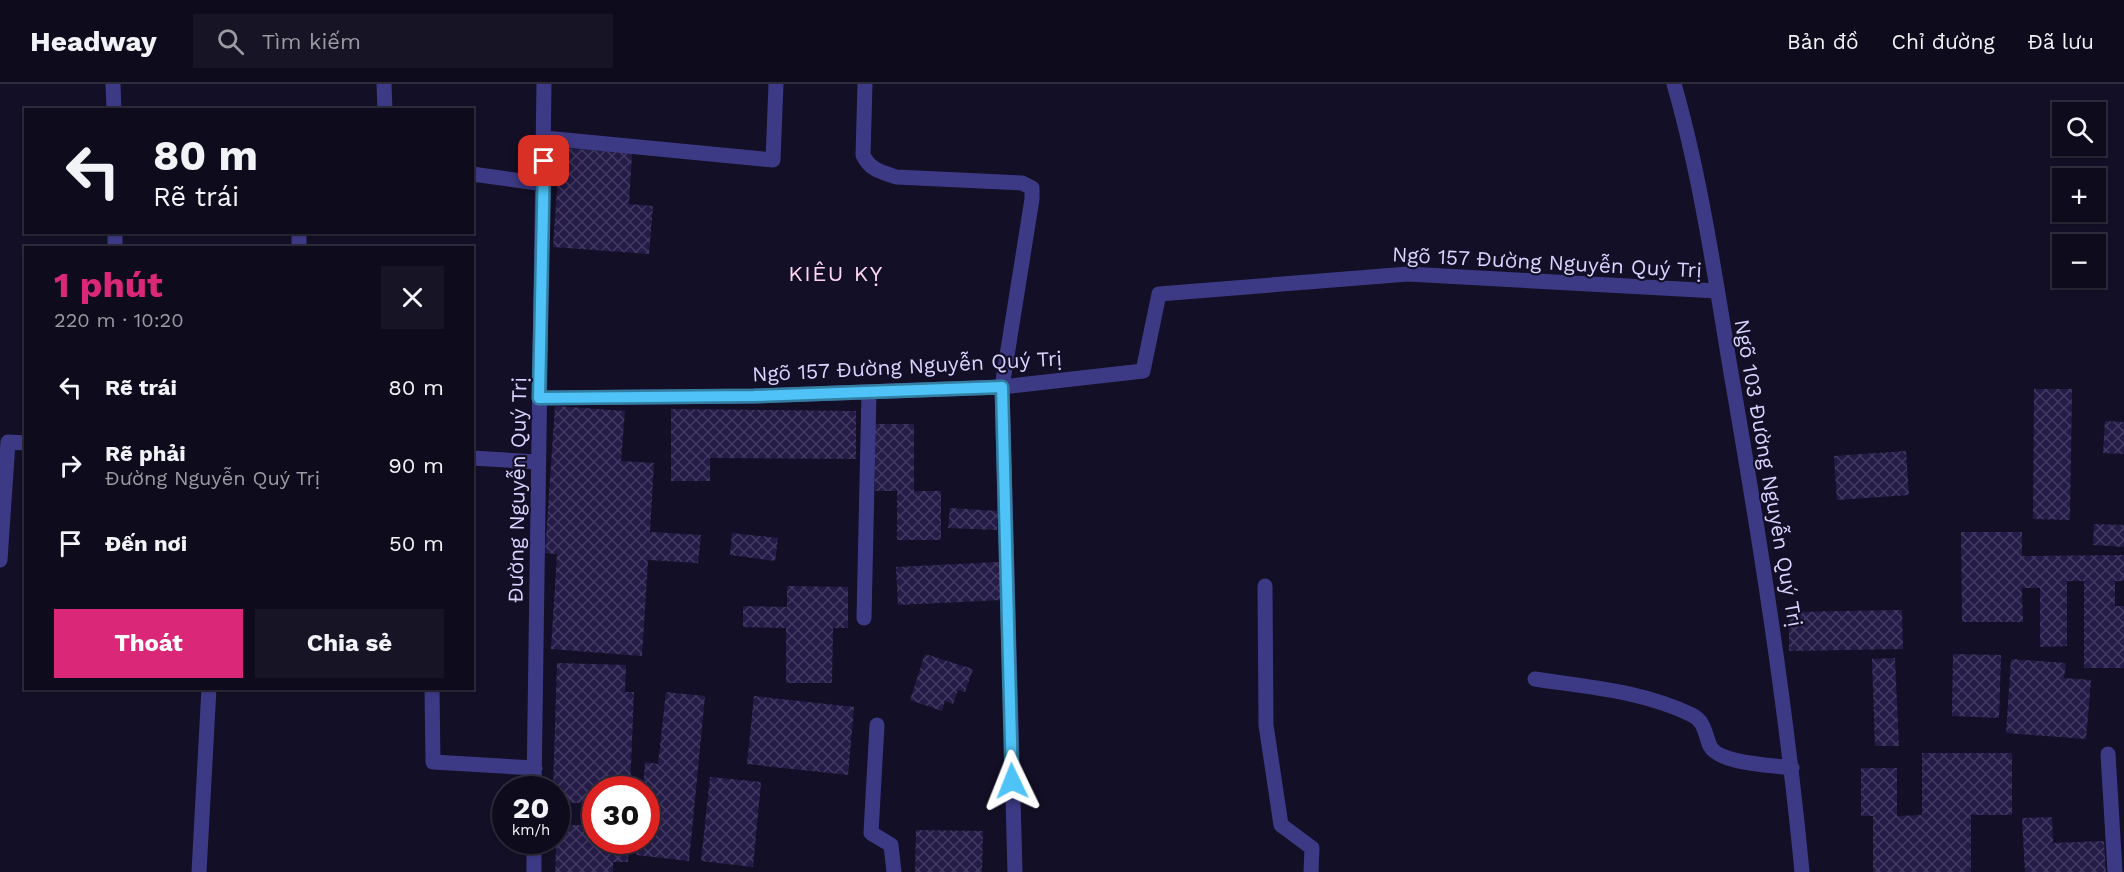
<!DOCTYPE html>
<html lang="vi">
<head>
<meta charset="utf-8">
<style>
	:root { --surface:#0e0b1c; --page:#171425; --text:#f1f3f6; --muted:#9b9ba3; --line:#2e2b3b; --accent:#db2777 }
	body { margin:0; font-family:"Work Sans",sans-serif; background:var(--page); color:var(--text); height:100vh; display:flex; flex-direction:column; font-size:22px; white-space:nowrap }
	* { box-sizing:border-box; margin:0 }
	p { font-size:20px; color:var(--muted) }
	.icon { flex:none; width:33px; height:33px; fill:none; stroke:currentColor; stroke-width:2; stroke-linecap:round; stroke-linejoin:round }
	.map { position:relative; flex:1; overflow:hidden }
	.drawer { position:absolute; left:24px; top:162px; width:450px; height:444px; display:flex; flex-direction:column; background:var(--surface); border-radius:0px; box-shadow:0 2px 4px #0004,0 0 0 2px var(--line) }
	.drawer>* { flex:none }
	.top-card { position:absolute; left:24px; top:24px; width:450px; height:126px; border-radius:0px; box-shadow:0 2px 4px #0004,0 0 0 2px var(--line); background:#0e0b1c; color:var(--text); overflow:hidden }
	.fabs { position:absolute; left:2052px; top:18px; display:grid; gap:12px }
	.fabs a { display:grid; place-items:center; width:54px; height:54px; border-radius:0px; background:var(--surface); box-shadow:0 2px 4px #0004,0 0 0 2px var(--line); font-size:30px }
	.speed { position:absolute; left:492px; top:692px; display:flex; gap:12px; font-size:30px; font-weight:700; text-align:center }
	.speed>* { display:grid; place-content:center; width:78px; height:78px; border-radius:50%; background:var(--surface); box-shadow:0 2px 4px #0004,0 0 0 2px var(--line); line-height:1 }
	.speed small { font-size:15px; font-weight:400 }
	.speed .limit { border:9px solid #d22; background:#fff; color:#111 }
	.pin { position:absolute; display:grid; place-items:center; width:51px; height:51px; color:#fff; margin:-26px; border-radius:12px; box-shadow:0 3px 9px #0006 }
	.me { position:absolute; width:66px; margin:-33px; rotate:358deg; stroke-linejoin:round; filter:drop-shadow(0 0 4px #0008) }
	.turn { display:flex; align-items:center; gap:21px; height:126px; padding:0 30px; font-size:27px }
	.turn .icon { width:78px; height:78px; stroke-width:2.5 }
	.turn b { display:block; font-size:42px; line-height:51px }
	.round { display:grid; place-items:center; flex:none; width:63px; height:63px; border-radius:0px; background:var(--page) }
	.summary { display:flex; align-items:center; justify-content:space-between; height:102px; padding:0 30px }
	h1 { font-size:36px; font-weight:700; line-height:45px; color:var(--accent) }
	.cta { display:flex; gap:12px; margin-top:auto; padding:12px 30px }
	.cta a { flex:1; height:69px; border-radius:0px; background:var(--accent); color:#fff; font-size:24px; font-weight:700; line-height:69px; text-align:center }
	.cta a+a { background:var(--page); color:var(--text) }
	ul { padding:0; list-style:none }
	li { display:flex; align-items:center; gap:18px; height:78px; padding:0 30px }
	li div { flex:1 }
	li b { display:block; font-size:22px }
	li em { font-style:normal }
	header { display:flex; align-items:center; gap:36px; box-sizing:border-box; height:84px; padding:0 30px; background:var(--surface); border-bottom:2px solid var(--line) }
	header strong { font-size:28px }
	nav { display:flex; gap:33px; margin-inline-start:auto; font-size:21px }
	.search { width:420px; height:54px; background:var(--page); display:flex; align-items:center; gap:15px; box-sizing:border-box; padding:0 21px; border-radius:0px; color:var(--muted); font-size:22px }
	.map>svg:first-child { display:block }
</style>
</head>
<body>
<header>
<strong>Headway</strong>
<div class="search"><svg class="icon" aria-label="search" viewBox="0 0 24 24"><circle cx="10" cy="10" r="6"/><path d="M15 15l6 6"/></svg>Tìm kiếm</div>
<nav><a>Bản đồ</a><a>Chỉ đường</a><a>Đã lưu</a></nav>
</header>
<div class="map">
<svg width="2124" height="788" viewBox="0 0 2124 788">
	<defs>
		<pattern id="building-cross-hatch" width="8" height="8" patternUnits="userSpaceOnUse" patternTransform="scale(1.5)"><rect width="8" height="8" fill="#241b47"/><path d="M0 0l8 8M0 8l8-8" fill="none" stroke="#433b63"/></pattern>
	</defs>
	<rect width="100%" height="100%" fill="#130f26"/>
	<path fill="url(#building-cross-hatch)" d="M560,64L632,69L629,120L653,122L649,170L553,163Z
		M2034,305H2072L2070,436L2033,435Z
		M555,322L625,327L621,377L654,379L650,448L701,451L698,479L648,476L642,572L551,565L557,470L545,469Z
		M671,325L856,327V375L710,374V397H671Z
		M2105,337L2124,338V370L2103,369Z
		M875,340H914V407H941V456H897V407H875Z
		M1906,367L1909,411L1837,416L1834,372Z
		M950,424L998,427L997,446L948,444Z
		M2094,440L2124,441V463L2093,461Z
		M1961,448H2022V472L2124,471V497H2115V522H2124V584H2084V497H2067V562L2040,563V504H2022L2023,538H1962Z
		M732,449L778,454L775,477L730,471Z
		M999,478L1001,516L898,521L896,483Z
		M787,502L848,503V544H833L832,599H786V544L743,543V522L787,523Z
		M1902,526L1903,565L1789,567V528Z
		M925,570L973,585L965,608L958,606L953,620L945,617L942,627L910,616Z
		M1953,570L2001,571L1999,634L1952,632Z
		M1895,574L1899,662H1875L1872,575Z
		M2011,575L2066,579L2064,594L2091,596L2086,655L2006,649Z
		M557,579L626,581L625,608H634L630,705H596V756H629L628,778H613V788H555L557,741H583V719H556V705H553Z
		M666,608L705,612L689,777L636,771L638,756H646V705H643L645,678L658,680Z
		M754,612L854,623L848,691L747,680Z
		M1922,669H2012V731H1971V788H1873V732H1861V684H1897V732L1922,731Z
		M710,693L761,698L753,783L701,777Z
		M2052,733L2053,759L2104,757L2106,788H2025L2022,734Z
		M916,746L983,747L982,788H915Z"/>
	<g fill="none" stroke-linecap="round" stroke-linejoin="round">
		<path stroke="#3d3a85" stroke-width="15" d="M113,0L114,26
			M384,0L385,26
			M865,0L863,71C870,86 881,88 896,93L1022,99L1032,104V115L1002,303L1015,788
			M1674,0C1701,94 1715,193 1731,289C1760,456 1786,620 1802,788
			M545,54L773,76L776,0
			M472,90L544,100
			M115,164V148
			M299,164V148
			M539,314L754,312L1002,303L1143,287L1159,210L1408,190L1717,207
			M472,374L538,378
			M0,476L8,358L26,359
			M1265,502L1266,641L1281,741L1312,764L1311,788
			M864,534L869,308
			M1535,595C1588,603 1643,607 1692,631C1705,637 1705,651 1710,662C1719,680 1773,681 1792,684
			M432,604L433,678L535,684
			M877,641L871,749L891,761L894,788
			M2108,670L2115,788
			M534,705L544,0
			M199,788L209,604
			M534,788V756"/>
	</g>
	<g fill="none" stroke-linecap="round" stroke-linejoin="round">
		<defs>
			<path id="route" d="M544,77L539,314L754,312L1002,303L1012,697"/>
		</defs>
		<use href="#route" stroke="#337fa1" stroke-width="15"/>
		<use href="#route" stroke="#4fc3f7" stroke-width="10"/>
	</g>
	<g text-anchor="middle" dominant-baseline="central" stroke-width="4.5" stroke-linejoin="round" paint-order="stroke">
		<g font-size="21" fill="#d9d4ff" stroke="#130f26">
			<text transform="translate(1547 178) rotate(3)">Ngõ 157 Đường Nguyễn Quý Trị</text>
			<text transform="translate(907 282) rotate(-3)">Ngõ 157 Đường Nguyễn Quý Trị</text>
			<text transform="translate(1769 389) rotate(80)">Ngõ 103 Đường Nguyễn Quý Trị</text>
			<text transform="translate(517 406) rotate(-89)">Đường Nguyễn Quý Trị</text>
		</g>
		<g font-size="22" letter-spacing="1.5" fill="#ffd6f0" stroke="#130f26">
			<text x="836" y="189">KIÊU KỴ</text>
		</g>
	</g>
</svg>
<div class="fabs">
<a><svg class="icon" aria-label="search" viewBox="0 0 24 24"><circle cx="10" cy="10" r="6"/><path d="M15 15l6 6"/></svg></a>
<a>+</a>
<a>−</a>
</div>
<div class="speed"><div>20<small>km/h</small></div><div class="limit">30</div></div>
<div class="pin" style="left:544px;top:77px;background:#d93025"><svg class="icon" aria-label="arrive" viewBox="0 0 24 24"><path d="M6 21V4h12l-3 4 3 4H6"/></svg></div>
<svg class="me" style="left:1012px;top:697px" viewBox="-20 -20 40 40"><path d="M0-17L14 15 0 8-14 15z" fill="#4fc3f7" stroke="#fff" stroke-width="4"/></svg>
<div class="top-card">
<div class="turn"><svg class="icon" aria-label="left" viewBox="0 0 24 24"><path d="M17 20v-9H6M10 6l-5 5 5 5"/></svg><div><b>80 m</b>Rẽ trái</div></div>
</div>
<section class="drawer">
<div class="summary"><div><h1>1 phút</h1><p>220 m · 10:20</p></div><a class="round"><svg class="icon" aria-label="close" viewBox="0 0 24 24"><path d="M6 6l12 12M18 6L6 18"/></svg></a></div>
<ul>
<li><svg class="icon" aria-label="left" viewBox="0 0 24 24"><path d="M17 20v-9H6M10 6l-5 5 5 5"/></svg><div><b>Rẽ trái</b></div><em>80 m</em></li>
<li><svg class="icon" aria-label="right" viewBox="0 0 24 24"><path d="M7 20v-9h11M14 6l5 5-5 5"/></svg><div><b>Rẽ phải</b><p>Đường Nguyễn Quý Trị</p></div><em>90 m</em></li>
<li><svg class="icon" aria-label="arrive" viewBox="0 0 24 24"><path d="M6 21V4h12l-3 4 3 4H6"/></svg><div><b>Đến nơi</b></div><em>50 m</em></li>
</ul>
<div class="cta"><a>Thoát</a><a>Chia sẻ</a></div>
</section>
</div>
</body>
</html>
